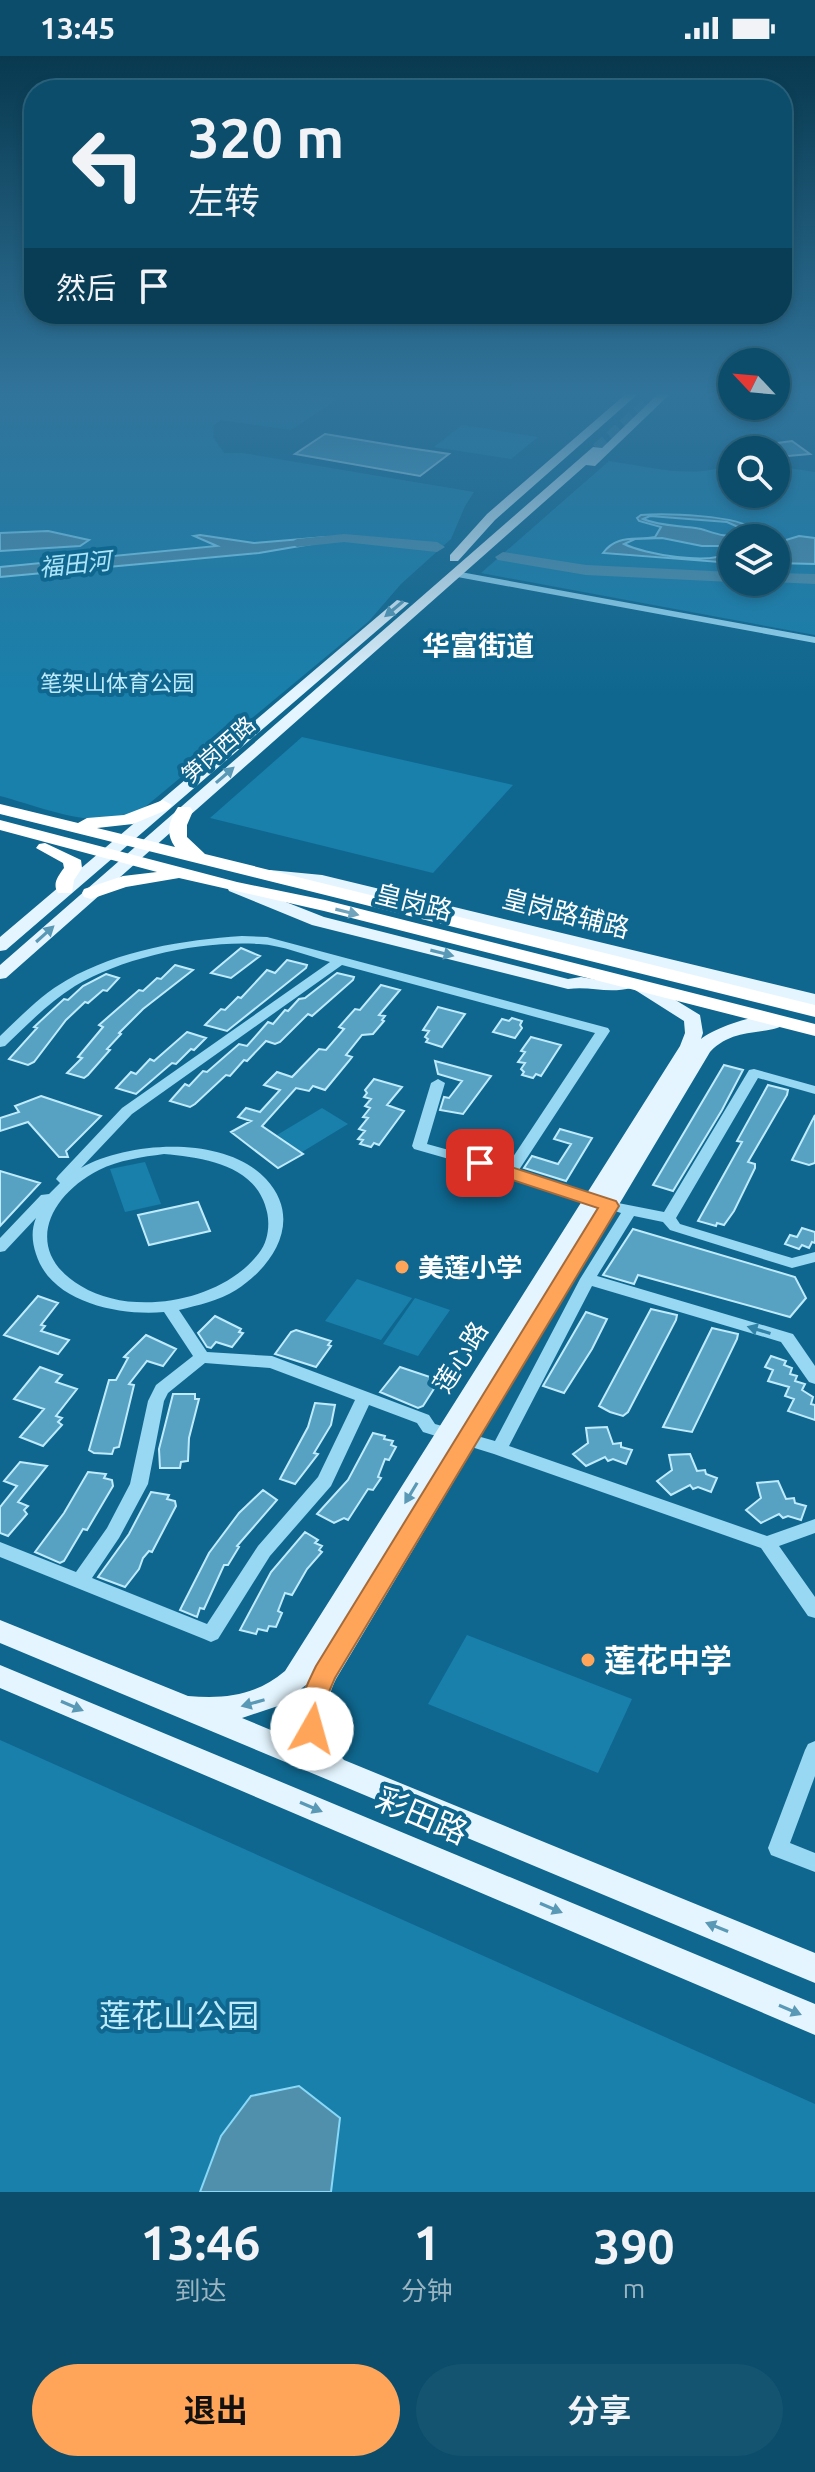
<!DOCTYPE html>
<html lang="zh">
<head>
<meta charset="utf-8">
<style>
	:root { --surface:#0b4d6b; --page:#145471; --text:#f1f3f6; --muted:#9ab4c1; --line:#2b647e; --accent:#ffa55a }
	body { margin:0; font-family:Ubuntu,"Noto Sans SC",sans-serif; background:var(--page); color:var(--text); height:100vh; display:flex; flex-direction:column; font-size:30px; white-space:nowrap }
	* { box-sizing:border-box; margin:0 }
	p { font-size:26px; color:var(--muted) }
	.icon { flex:none; width:44px; height:44px; fill:none; stroke:currentColor; stroke-width:2; stroke-linecap:round; stroke-linejoin:round }
	.map { position:relative; height:2136px; overflow:hidden }
	.details { display:flex; flex-direction:column; background:var(--surface); flex:1 }
	.details>* { flex:none }
	.hud { position:absolute; left:24px; top:24px; width:768px; height:244px; border-radius:32px; box-shadow:0 4px 12px #0003,0 0 0 2px var(--line); background:#0b4d6b; color:var(--text); overflow:hidden }
	.needle { width:52px; rotate:296deg }
	.fabs { position:absolute; left:718px; top:292px; display:grid; gap:16px }
	.fabs a { display:grid; place-items:center; width:72px; height:72px; border-radius:50%; background:var(--surface); box-shadow:0 4px 12px #0003,0 0 0 2px var(--line); font-size:40px }
	.pin { position:absolute; display:grid; place-items:center; width:68px; height:68px; color:#fff; margin:-34px; border-radius:16px; box-shadow:0 4px 12px #0006 }
	.me { position:absolute; width:88px; margin:-44px; rotate:7deg; stroke-linejoin:round; filter:drop-shadow(0 0 6px #0008) }
	.turn { display:flex; align-items:center; gap:28px; height:168px; padding:0 32px; font-size:36px }
	.turn .icon { width:104px; height:104px; stroke-width:2.5 }
	.turn b { display:block; font-size:56px; line-height:68px }
	.then { display:flex; align-items:center; height:76px; padding:0 32px; background:#0003; gap:16px; font-size:30px }
	.eta { display:flex; justify-content:space-evenly; align-items:center; height:136px; text-align:center }
	.eta b { font-size:48px; font-weight:700; line-height:56px }
	.cta { display:flex; gap:16px; margin-top:auto; padding:16px 32px }
	.cta a { flex:1; height:92px; border-radius:48px; background:var(--accent); color:#111; font-size:32px; font-weight:700; line-height:92px; text-align:center }
	.cta a+a { background:var(--page); color:var(--text) }
	.status { display:flex; justify-content:space-between; align-items:center; height:56px; padding:0 40px; background:var(--surface); direction:ltr }
	.status svg { height:22px; fill:currentColor }
	.map>svg:first-child { display:block }
</style>
</head>
<body>
<div class="status"><b>13:45</b><svg viewBox="0 0 49 12"><path d="M0 12V9h3v3zM5 12V6h3v6zM10 12V3h3v9zM15 12V0h3v12zM26 1h20v11H26zM47 4h2v5h-2z"/></svg></div>
<div class="map">
<svg width="815" height="2136" viewBox="0 0 815 2136">
	<rect width="100%" height="100%" fill="#0f678f"/>
	<path fill="#1980ab" fill-rule="evenodd" d="M0,337H304L338,343L291,374L221,364L214,369L213,381L224,397H242L474,436L465,450L451,483L401,528L369,565L139,756C98,776 42,751 0,740Z
		M462,369L538,381L511,403L434,391Z
		M609,405C646,410 697,425 732,407V438H776V410L815,416V579L481,517ZM732,482H776V526H732Z
		M302,681L513,729L433,817L210,762Z
		M322,1052L348,1068L302,1096L277,1079Z
		M145,1106L161,1148L125,1156L110,1113Z
		M357,1223L412,1242L381,1284L325,1265Z
		M415,1242L450,1254L418,1300L383,1288Z
		M467,1579L632,1643L598,1717L428,1648Z
		M0,1684L815,2048V2136H0Z"/>
	<path fill="#5090ad" stroke="#89d8f7" stroke-width="2" fill-rule="evenodd" d="M641,459C663,457 740,459 754,474L748,482H732V507L603,497C617,478 635,485 655,481L661,471L639,465L637,462ZM650,460L727,466L745,474L740,479C725,482 715,477 701,473C681,469 662,471 643,463ZM662,482L702,490H722L729,496C711,510 644,498 624,488L635,483Z
		M48,475L89,484L80,490L0,495V477Z
		M200,479L254,487L326,481L329,485L259,497L0,521V511L217,490L194,480Z
		M799,480L815,482V508L776,507V487Z
		M299,2030L340,2062L331,2136H200L221,2080L251,2040Z"/>
	<g fill="none" stroke-linecap="round" stroke-linejoin="round">
		<path fill="#5090ad" fill-rule="evenodd" d="M344,478L437,486L445,491L437,496L344,486L297,491L290,487L297,483Z
			M503,496L586,509L732,516V526L586,519L498,504L495,501Z
			M776,517L815,518V528L773,526H776Z"/>
	</g>
	<path fill="#57a2c3" stroke="#bfebfe" stroke-width="2" d="M325,378L409,392L449,398L420,420L295,398Z
		M792,385L810,398L788,400L770,388Z
		M241,892L260,900L231,922L211,917Z
		M287,904L307,909L306,912L227,975L205,969L221,953L225,954L238,941L241,942L267,914L275,917Z
		M175,909L193,914L143,953L119,977L121,978L107,993L110,994L88,1019L84,1022L67,1017L82,1002L78,1001L103,971L99,969L139,934L143,935L157,922L161,923Z
		M337,917L354,921L353,924L312,960L308,958L280,986L275,988L266,985L247,1005L244,1004L230,1020L226,1019L195,1048L190,1051L170,1045L185,1028L189,1030L203,1015L207,1016L239,988L247,990L268,966L273,968L285,954L288,955L299,943L305,942Z
		M106,918L119,922L107,935L103,934L88,947L85,946L66,964L34,1006L28,1009L9,1003L37,972L34,971L64,943L68,944L83,930Z
		M381,929L400,934L379,959L385,960L382,964L384,965L373,978L362,979L346,999L352,1001L349,1005L325,1034L313,1030L309,1035L296,1032L262,1070L303,1098L278,1112L231,1076L251,1065L238,1061L246,1052L260,1056L280,1034L264,1029L277,1016L292,1021L319,993L326,994L344,973L339,971L355,953L360,954Z
		M438,951L465,958L442,991L426,986L428,983L425,981L429,975L423,974Z
		M512,962L522,965L520,969L522,972L515,982L493,976L502,963L509,965Z
		M187,976L206,982L194,994L191,993L176,1008L172,1007L136,1038L116,1032L131,1016L136,1018L150,1003L154,1005Z
		M531,981L561,989L541,1020L536,1018L533,1022L522,1019L524,1016L521,1013L525,1007L518,1006L525,996L521,995Z
		M435,1005L491,1020L463,1058L440,1054L444,1041L449,1042L462,1025L438,1018Z
		M724,1009L743,1014L722,1054L673,1135L653,1129Z
		M374,1023L402,1031L387,1049L404,1055L379,1089L374,1087L371,1091L360,1088L363,1084L358,1083L365,1075L359,1073L368,1062L363,1061L370,1052L365,1050L371,1043L364,1041L367,1037L365,1034Z
		M768,1029L788,1034L787,1039L748,1106L755,1108V1112L734,1155L724,1169L717,1167L716,1170L698,1165L742,1086L737,1085Z
		M41,1040L101,1060L66,1095L68,1101H59L28,1066L0,1075V1062L19,1056L15,1050Z
		M815,1059V1107L809,1109L792,1104Z
		M560,1073L592,1082L566,1125L524,1112L532,1100L558,1108L571,1088L554,1083Z
		M0,1115L40,1127L0,1170Z
		M198,1146L210,1175L149,1189L138,1159Z
		M802,1172L815,1176V1187L812,1186L809,1192L802,1189L799,1193L785,1188L790,1179L797,1181Z
		M633,1173L795,1221L806,1242L790,1261L638,1219L634,1228L603,1219Z
		M38,1240L58,1247L41,1269L45,1270L41,1275L69,1284L58,1298L4,1279Z
		M651,1253L677,1259L676,1264L628,1356L623,1360L610,1356L599,1350Z
		M586,1256L607,1263L592,1293L564,1337L543,1330Z
		M215,1260L241,1273L239,1276L243,1277L232,1291L216,1286L211,1292L207,1291L198,1277Z
		M712,1272L738,1278L737,1283L692,1376L663,1371Z
		M296,1274L331,1285L328,1289L331,1290L316,1311L275,1298L291,1276Z
		M146,1279L176,1293L163,1310L147,1305L129,1328L134,1329L119,1391L114,1392L112,1398L94,1397L89,1394L109,1324H116L128,1302L124,1301Z
		M771,1300L786,1305L784,1309L792,1312L790,1318L797,1320L795,1325L805,1328L802,1334L813,1341L811,1348L815,1349V1364L788,1355L794,1343L785,1340L789,1331L768,1325L773,1314L765,1311Z
		M40,1311L62,1319L56,1326L77,1333L56,1360L62,1362L58,1366L62,1369L43,1390L20,1381L44,1353L14,1343Z
		M400,1311L436,1323L434,1327L437,1328L423,1350L418,1352L380,1336Z
		M173,1338H195V1343H199L189,1382L188,1405L181,1406L180,1412H160L159,1393Z
		M315,1347L335,1349L331,1369L314,1397L318,1398L295,1428L280,1423L308,1371Z
		M607,1371L613,1388L621,1387V1391L632,1394L626,1408L613,1403L608,1405L605,1401L586,1410L573,1398L588,1387L586,1372Z
		M373,1377L385,1380L384,1383L393,1385L391,1389L396,1391L389,1404L385,1403L378,1421L381,1422L373,1434L368,1433L348,1464L344,1462L334,1467L317,1458L348,1424Z
		M690,1398L697,1415L705,1414L706,1418L717,1422L711,1436L698,1431L693,1433L690,1429L671,1439L657,1425L672,1414L669,1399Z
		M20,1406L47,1410L18,1446L28,1450L24,1454L27,1458L8,1480L0,1477V1451L17,1430L4,1425Z
		M88,1416L106,1418L104,1422L112,1424L113,1430L87,1474L83,1473L64,1505L60,1507L35,1496L64,1457Z
		M778,1425L786,1443L794,1442L795,1447L806,1450L801,1464L788,1460L783,1462L779,1458L761,1467L746,1454L761,1442L757,1427Z
		M263,1434L277,1444L237,1490L239,1491L228,1509H224L204,1553L200,1552L197,1561L180,1554L209,1497L239,1457Z
		M151,1436L169,1439L167,1443L175,1445L176,1450L152,1496L149,1495L143,1502L139,1513L125,1531L98,1521L129,1478Z
		M305,1476L318,1484L315,1487L322,1490L319,1494L322,1496L307,1513L292,1539L285,1537L278,1555L282,1557L276,1571L269,1570L267,1575L258,1573L256,1578L240,1574L271,1516Z"/>
	<g fill="none" stroke-linecap="round" stroke-linejoin="round">
		<path stroke="#337ea0" stroke-width="12" stroke-dasharray="12 6" stroke-linecap="butt" d="M597,393L659,337"/>
		<path fill="#98d8f3" fill-rule="evenodd" d="M455,515L815,581V587L452,520V516Z
			M242,880L267,881L608,972L610,975L519,1114L613,1146L664,1156L749,1014L754,1013L815,1030V1038L758,1022L676,1162L680,1168L792,1202L815,1196V1206L792,1212L670,1174L663,1166L634,1160L597,1220L793,1278L815,1310V1328L809,1326L781,1286L592,1230L509,1390L767,1480L815,1463V1477L779,1490L815,1541V1562L808,1560L761,1492L494,1398L423,1376L417,1367L369,1349L331,1430L270,1500L218,1583L211,1586L204,1583L0,1501V1486L76,1516L107,1472L130,1428L148,1345L156,1329L193,1300L164,1256C120,1260 51,1247 36,1198C32,1186 31,1174 36,1162L5,1195L0,1196V1182L41,1139L49,1138L60,1127L56,1123L58,1120L122,1052L330,906C308,900 282,889 259,888C203,884 123,901 75,930C49,946 27,969 5,990L0,991V980C21,960 42,938 67,924C119,894 184,884 242,880ZM342,909L595,977L507,1110L427,1088L445,1027L438,1023L431,1027L412,1090L414,1093L505,1119L621,1157L580,1223L495,1385L435,1368L429,1359L272,1300L207,1296L179,1254C198,1249 219,1245 236,1234C275,1209 303,1163 266,1123C225,1079 129,1085 81,1112L132,1058ZM164,1098C205,1102 257,1109 267,1156C270,1169 268,1186 259,1197C223,1245 133,1262 81,1230C22,1195 48,1140 99,1114C119,1104 142,1101 164,1098ZM205,1307L270,1312L355,1344L318,1421L258,1490L207,1568L92,1522L119,1482L148,1428L164,1345L168,1337Z
			M815,1685V1720L790,1787L815,1797V1816L771,1799L768,1792L805,1694L808,1688Z"/>
		<path fill="#e4f5ff" fill-rule="evenodd" d="M627,337H639L495,464L458,505H450V499L487,458Z
			M659,337H671L595,410L586,409L6,922L0,923V909L593,391L602,392Z
			M397,544L409,547L6,894L0,895V881Z
			M270,814L322,819L815,938V950L322,829L264,823L262,819Z
			M235,826L324,861L568,923L581,921L610,926L629,922L646,926L700,959L703,977L701,983C717,970 774,950 789,965C772,982 736,968 710,996L336,1623C322,1652 322,1680 344,1704L815,1897V1927L0,1587V1564L188,1640C225,1643 255,1640 285,1615L680,990L685,977L684,965L632,932C606,938 592,930 568,933L312,869L229,835L227,831L229,827ZM306,1629L299,1654L302,1687L242,1662L278,1650Z
			M0,1609L815,1948V1979L0,1632Z"/>
		<path fill="#fff" fill-rule="evenodd" d="M163,744L172,749L169,753L133,768L97,772L175,791C165,777 169,765 178,751H190L193,755L187,769V781L205,798L815,949V961L0,758V748L78,767L87,762L124,759Z
			M0,764L237,826L325,844L815,968V980L324,855L179,822L126,831L91,843L84,841L82,837L84,833L123,820L157,816L0,774Z
			M45,787L81,804L82,812L74,824L72,837H58C52,828 58,820 64,812L63,807L36,792L39,788Z"/>
	</g>
	<defs><path id="oneway-solid" d="M-6-.8H1V-3.2L6.5 0L1 3.2V.8H-6Z" transform="scale(2)"/></defs>
	<g fill="#5a99b6">
		<use href="#oneway-solid" transform="translate(394 553) rotate(140)"/>
		<use href="#oneway-solid" transform="translate(225 719) rotate(-41)"/>
		<use href="#oneway-solid" transform="translate(45 878) rotate(-42)"/>
		<use href="#oneway-solid" transform="translate(442 897) rotate(14)"/>
		<use href="#oneway-solid" transform="translate(411 1437) rotate(121)"/>
		<use href="#oneway-solid" transform="translate(253 1647) rotate(164)"/>
		<use href="#oneway-solid" transform="translate(72 1650) rotate(23)"/>
		<use href="#oneway-solid" transform="translate(311 1751) rotate(23)"/>
		<use href="#oneway-solid" transform="translate(551 1852) rotate(23)"/>
		<use href="#oneway-solid" transform="translate(717 1871) rotate(-158)"/>
		<use href="#oneway-solid" transform="translate(790 1954) rotate(23)"/>
	</g>
	<use fill="#6fa4bc" href="#oneway-solid" transform="translate(347 856) rotate(14)"/>
	<use fill="#3183a8" href="#oneway-solid" transform="translate(759 1274) rotate(-163)"/>
	<linearGradient id="sky" x2="0" y2="1"><stop stop-color="#08394f"/><stop offset="0.53" stop-color="#31749b"/><stop offset="1" stop-color="#31749b" stop-opacity="0"/></linearGradient>
	<rect width="815" height="637" fill="url(#sky)"/>
	<path fill="#ffa55a" stroke="#a66b3a" stroke-width="2" d="M480,1101L616,1145L619,1150L335,1622L325,1645L324,1673L321,1681L312,1684L303,1681C291,1657 306,1631 316,1610L598,1152L473,1111L470,1107L473,1103Z"/>
	<g fill="#ffa55a" stroke="#0f678f" stroke-width="3">
		<circle cx="402" cy="1211" r="8"/>
		<circle cx="588" cy="1604" r="8"/>
	</g>
	<g text-anchor="middle" dominant-baseline="central" stroke-width="8" stroke-linejoin="round" paint-order="stroke">
		<g font-size="22" fill="#bfebfe" stroke="#0f678f">
			<text x="117" y="626">笔架山体育公园</text>
		</g>
		<g font-size="22" fill="#fff" stroke="#0f678f">
			<text transform="translate(218 693) rotate(-41)">笋岗西路</text>
		</g>
		<g font-size="24" font-style="italic" fill="#ace4fa" stroke="#0f678f">
			<text transform="translate(75 508) rotate(-6)">福田河</text>
		</g>
		<g font-size="26" fill="#fff" stroke="#0f678f">
			<text transform="translate(414 846) rotate(14)">皇岗路</text>
			<text transform="translate(566 857) rotate(14)">皇岗路辅路</text>
			<text transform="translate(460 1301) rotate(-58)">莲心路</text>
		</g>
		<g font-size="26" font-weight="bold" fill="#fff" stroke="#0f678f" text-anchor="start">
			<text x="418" y="1211">美莲小学</text>
		</g>
		<g font-size="28" font-weight="bold" fill="#fff" stroke="#0f678f">
			<text x="478" y="589">华富街道</text>
		</g>
		<g font-size="32" font-weight="bold" fill="#fff" stroke="#0f678f" text-anchor="start">
			<text x="604" y="1604">莲花中学</text>
		</g>
		<g font-size="32" fill="#fff" stroke="#0f678f">
			<text transform="translate(422 1759) rotate(23)">彩田路</text>
		</g>
		<g font-size="32" fill="#bfebfe" stroke="#0f678f">
			<text x="179" y="1959">莲花山公园</text>
		</g>
	</g>
</svg>
<div class="fabs">
<a><svg class="needle" viewBox="-14 -14 28 28"><path d="M0-13l5 13h-10z" fill="#e53935"/><path d="M0 13l5-13h-10z" fill="#9ab4c1"/></svg></a>
<a><svg class="icon" aria-label="search" viewBox="0 0 24 24"><circle cx="10" cy="10" r="6"/><path d="M15 15l6 6"/></svg></a>
<a><svg class="icon" aria-label="layers" viewBox="0 0 24 24"><path d="M12 4l9 5-9 5-9-5zM3 14l9 5 9-5"/></svg></a>
</div>
<div class="pin" style="left:480px;top:1107px;background:#d93025"><svg class="icon" aria-label="arrive" viewBox="0 0 24 24"><path d="M6 21V4h12l-3 4 3 4H6"/></svg></div>
<svg class="me" style="left:312px;top:1673px" viewBox="-20 -20 40 40"><circle r="19" fill="#fff"/><path d="M0-13L10 11 0 6-10 11z" fill="#ffa55a"/></svg>
<div class="hud">
<div class="turn"><svg class="icon" aria-label="left" viewBox="0 0 24 24"><path d="M17 20v-9H6M10 6l-5 5 5 5"/></svg><div><b>320 m</b>左转</div></div>
<div class="then">然后<svg class="icon" aria-label="arrive" viewBox="0 0 24 24"><path d="M6 21V4h12l-3 4 3 4H6"/></svg></div>
</div>
</div>
<section class="details">
<div class="eta">
<div><b>13:46</b><p>到达</p></div>
<div><b>1</b><p>分钟</p></div>
<div><b>390</b><p>m</p></div>
</div>
<div class="cta"><a>退出</a><a>分享</a></div>
</section>
</body>
</html>
